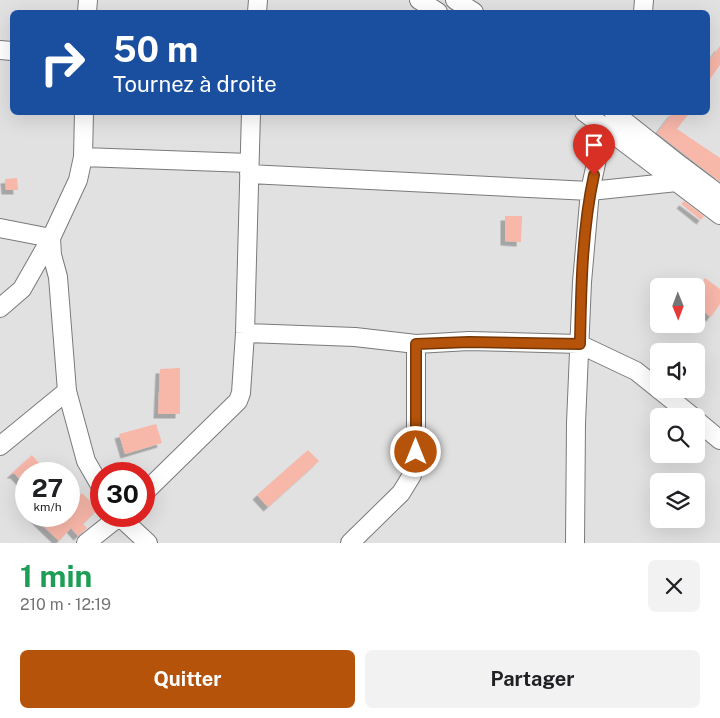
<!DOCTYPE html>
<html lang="fr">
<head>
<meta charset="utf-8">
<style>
	:root { --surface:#fff; --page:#f2f2f2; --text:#202124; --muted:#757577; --accent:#b45309 }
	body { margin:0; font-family:"Public Sans",sans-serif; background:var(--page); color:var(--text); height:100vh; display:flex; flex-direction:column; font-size:19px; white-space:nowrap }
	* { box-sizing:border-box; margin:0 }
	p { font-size:16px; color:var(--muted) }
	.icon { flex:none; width:28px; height:28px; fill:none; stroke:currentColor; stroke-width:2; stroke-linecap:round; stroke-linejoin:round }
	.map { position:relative; height:543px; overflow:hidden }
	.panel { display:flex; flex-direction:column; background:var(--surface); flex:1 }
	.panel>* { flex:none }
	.banner { position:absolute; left:10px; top:10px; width:700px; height:105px; border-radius:8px; box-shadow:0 5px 20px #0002; background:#1a4fa0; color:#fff; overflow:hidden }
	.needle { width:32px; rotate:179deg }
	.buttons { position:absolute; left:650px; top:278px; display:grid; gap:10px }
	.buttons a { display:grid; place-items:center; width:55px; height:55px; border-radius:8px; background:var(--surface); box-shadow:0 5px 20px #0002; font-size:25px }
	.speed { position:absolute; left:15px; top:462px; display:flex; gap:10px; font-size:25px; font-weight:700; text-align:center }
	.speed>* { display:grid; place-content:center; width:65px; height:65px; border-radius:50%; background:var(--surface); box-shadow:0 5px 20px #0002; line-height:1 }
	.speed small { font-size:12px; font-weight:400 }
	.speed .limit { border:8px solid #d22; background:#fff; color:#111 }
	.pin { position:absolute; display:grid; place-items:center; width:42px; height:42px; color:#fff; margin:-51px -21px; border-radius:50% 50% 50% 0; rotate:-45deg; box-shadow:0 0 5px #0007 }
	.pin .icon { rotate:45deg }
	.me { position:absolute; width:55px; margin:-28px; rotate:0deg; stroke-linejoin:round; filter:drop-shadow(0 0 4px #0008) }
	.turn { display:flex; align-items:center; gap:18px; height:105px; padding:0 20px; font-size:22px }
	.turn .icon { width:65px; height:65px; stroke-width:2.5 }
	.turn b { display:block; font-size:35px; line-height:42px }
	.round { display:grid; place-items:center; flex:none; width:52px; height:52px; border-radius:8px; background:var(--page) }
	.overview { display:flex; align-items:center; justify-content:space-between; height:85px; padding:0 20px }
	h1 { font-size:30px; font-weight:700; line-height:38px; color:#1e9e55 }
	.action { display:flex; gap:10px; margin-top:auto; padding:10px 20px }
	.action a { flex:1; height:58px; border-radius:8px; background:var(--accent); color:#fff; font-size:20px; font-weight:700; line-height:58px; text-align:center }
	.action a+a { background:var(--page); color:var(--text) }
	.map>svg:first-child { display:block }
</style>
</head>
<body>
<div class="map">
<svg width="720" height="543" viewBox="0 0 720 543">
	<defs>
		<filter id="shadow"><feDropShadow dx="-4.5" dy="4.5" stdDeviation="0" flood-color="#0004"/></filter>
	</defs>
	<rect width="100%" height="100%" fill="#e1e1e2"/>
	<path fill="#f7b7a9" filter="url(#shadow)" d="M720,46V65L708,82V62Z
		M673,112H690L677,129L720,158V182L657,133Z
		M17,178L18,190H6L5,179Z
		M684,201L704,216L701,220L681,204Z
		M505,216H522L521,242L505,241Z
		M705,278L720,289V304L711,317L696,306V290Z
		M180,368V414H158L160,369Z
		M156,424L162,443L125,454L119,434Z
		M308,450L319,461L268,507L257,495Z
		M32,455L48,474H26V486L15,474H11Z
		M82,493L98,509L83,524L87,528L78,536L71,528L59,541L33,516H69V506Z"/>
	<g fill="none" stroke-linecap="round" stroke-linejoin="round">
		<defs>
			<path id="street" d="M419,0L438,12
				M455,0L474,12
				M87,12L88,0
				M257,12L258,0
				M643,12L644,0
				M0,50L12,51
				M584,112L720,215
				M613,112L680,165L720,195
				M83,157L249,163
				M249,174L590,191L677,182
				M0,228L51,238L78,180L83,157L84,112
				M51,238L52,255L58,277L67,391L86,461L101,487
				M0,308L22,289L51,238
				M245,333L355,337L416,344L469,341L579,344L636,371L692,416
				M696,420L720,440
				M0,446L67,391
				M144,493L238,401L241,393L245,333L251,112
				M119,516L148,543
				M86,543L120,516
				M350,543L401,493L412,475L416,452V344
				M575,543L576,423L582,282L590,191L604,127"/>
		</defs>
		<use href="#street" stroke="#797a7b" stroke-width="20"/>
		<use href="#street" stroke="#fff" stroke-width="18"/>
	</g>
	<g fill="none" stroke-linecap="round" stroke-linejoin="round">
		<defs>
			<path id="route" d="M416,452V344L469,342L580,344C581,289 582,229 594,175"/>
		</defs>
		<use href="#route" stroke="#753606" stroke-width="12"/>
		<use href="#route" stroke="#b45309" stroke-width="9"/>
	</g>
</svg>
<div class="buttons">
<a><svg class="needle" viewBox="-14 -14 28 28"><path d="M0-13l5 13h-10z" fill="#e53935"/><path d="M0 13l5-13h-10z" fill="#757577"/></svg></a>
<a><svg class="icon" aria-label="sound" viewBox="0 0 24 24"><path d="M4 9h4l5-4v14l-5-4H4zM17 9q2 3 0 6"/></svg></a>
<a><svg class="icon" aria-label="search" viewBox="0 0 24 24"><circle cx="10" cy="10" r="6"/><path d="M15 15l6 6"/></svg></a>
<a><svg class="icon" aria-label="layers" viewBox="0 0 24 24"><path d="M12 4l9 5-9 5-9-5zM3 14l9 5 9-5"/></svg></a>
</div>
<div class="speed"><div>27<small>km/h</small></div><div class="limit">30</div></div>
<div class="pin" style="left:594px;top:175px;background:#d93025"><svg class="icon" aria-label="arrive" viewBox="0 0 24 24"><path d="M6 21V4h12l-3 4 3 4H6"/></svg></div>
<svg class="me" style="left:416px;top:452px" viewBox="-20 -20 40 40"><circle r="17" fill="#b45309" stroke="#fff" stroke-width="3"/><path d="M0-11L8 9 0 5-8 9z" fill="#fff"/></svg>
<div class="banner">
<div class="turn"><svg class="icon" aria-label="right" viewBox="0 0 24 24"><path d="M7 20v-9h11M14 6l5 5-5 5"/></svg><div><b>50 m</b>Tournez à droite</div></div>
</div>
</div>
<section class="panel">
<div class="overview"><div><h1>1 min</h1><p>210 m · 12:19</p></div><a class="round"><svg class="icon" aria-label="close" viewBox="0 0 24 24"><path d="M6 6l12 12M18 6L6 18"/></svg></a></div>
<div class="action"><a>Quitter</a><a>Partager</a></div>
</section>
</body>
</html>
